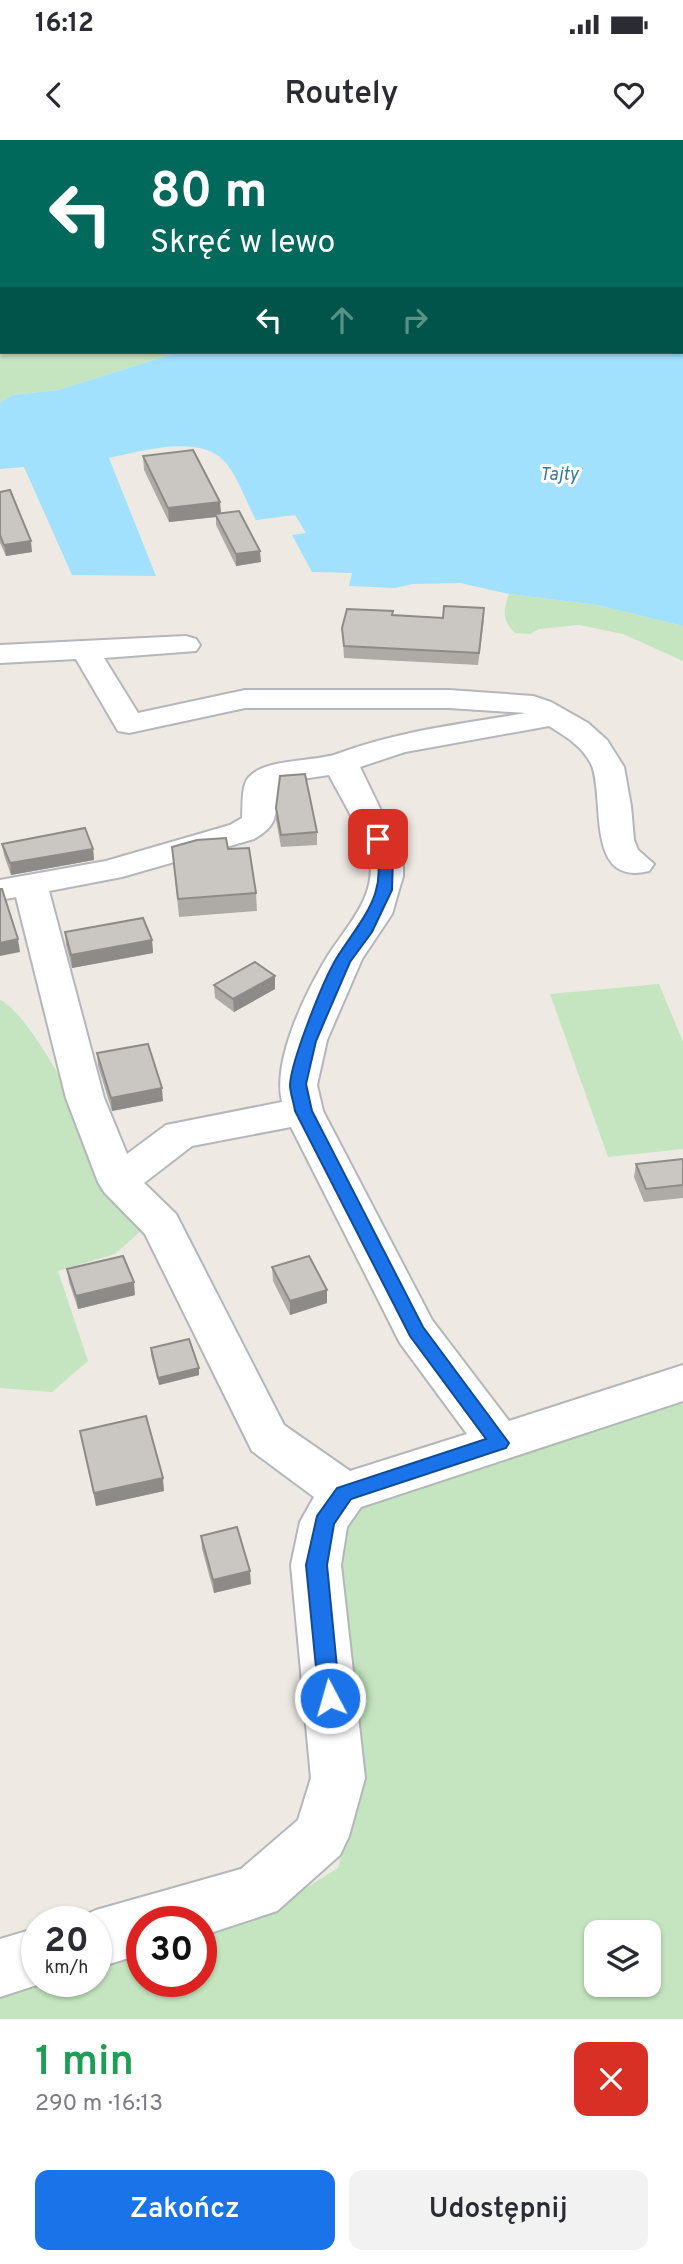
<!DOCTYPE html>
<html lang="pl">
<head>
<meta charset="utf-8">
<style>
	:root { --surface:#fff; --page:#f2f2f3; --text:#2b2b33; --muted:#7c7c81; --accent:#1a73e8 }
	body { margin:0; font-family:Overpass,sans-serif; background:var(--page); color:var(--text); height:100vh; display:flex; flex-direction:column; font-size:26px; white-space:nowrap }
	* { box-sizing:border-box; margin:0 }
	p { font-size:23px; color:var(--muted) }
	.icon { flex:none; width:38px; height:38px; fill:none; stroke:currentColor; stroke-width:2; stroke-linecap:round; stroke-linejoin:round }
	.map { position:relative; height:1879px; overflow:hidden }
	.panel { display:flex; flex-direction:column; background:var(--surface); flex:1 }
	.panel>* { flex:none }
	.guide { position:absolute; left:0px; top:0px; width:684px; height:214px; box-shadow:0 2px 5px #0004; background:#00695c; color:#fff; overflow:hidden }
	.buttons { position:absolute; left:584px; top:1780px; display:grid; gap:14px }
	.buttons a { display:grid; place-items:center; width:77px; height:77px; border-radius:14px; background:var(--surface); box-shadow:0 2px 5px #0004; font-size:35px }
	.speed { position:absolute; left:21px; top:1766px; display:flex; gap:14px; font-size:35px; font-weight:700; text-align:center }
	.speed>* { display:grid; place-content:center; width:91px; height:91px; border-radius:50%; background:var(--surface); box-shadow:0 2px 5px #0004; line-height:1 }
	.speed small { font-size:18px; font-weight:400 }
	.speed .limit { border:10px solid #d22; background:#fff; color:#111 }
	.pin { position:absolute; display:grid; place-items:center; width:60px; height:60px; color:#fff; margin:-30px; border-radius:14px; box-shadow:0 4px 10px #0006 }
	.me { position:absolute; width:77px; margin:-38px; rotate:354deg; stroke-linejoin:round; filter:drop-shadow(0 0 5px #0008) }
	.turn { display:flex; align-items:center; gap:24px; height:147px; padding:0 35px; font-size:32px }
	.turn .icon { width:91px; height:91px; stroke-width:2.5 }
	.turn b { display:block; font-size:49px; line-height:60px }
	.lanes { display:flex; align-items:center; height:66px; padding:0 35px; background:#0003; justify-content:center; gap:35px; direction:ltr }
	.lanes .off { opacity:.35 }
	.round { display:grid; place-items:center; flex:none; width:74px; height:74px; border-radius:14px; background:var(--page) }
	.head { display:flex; align-items:center; justify-content:space-between; height:119px; padding:0 35px }
	h1 { font-size:42px; font-weight:600; line-height:52px; color:#1e9e55 }
	.cta { display:flex; gap:14px; margin-top:auto; padding:14px 35px }
	.cta a { flex:1; height:80px; border-radius:14px; background:var(--accent); color:#fff; font-size:28px; font-weight:600; line-height:80px; text-align:center }
	.cta a+a { background:var(--page); color:var(--text) }
	.status { display:flex; justify-content:space-between; align-items:center; height:49px; padding:0 35px; background:var(--surface); direction:ltr }
	.status svg { height:19px; fill:currentColor }
	header { display:flex; justify-content:space-between; align-items:center; height:91px; padding:0 35px; background:var(--surface); font-size:32px; font-weight:600 }
	.map>svg:first-child { display:block }
</style>
</head>
<body>
<div class="status"><b>16:12</b><svg viewBox="0 0 49 12"><path d="M0 12V9h3v3zM5 12V6h3v6zM10 12V3h3v9zM15 12V0h3v12zM26 1h20v11H26zM47 4h2v5h-2z"/></svg></div>
<header><svg class="icon" aria-label="back" viewBox="0 0 24 24"><path d="M15 5l-7 7 7 7"/></svg>Routely<svg class="icon" aria-label="heart" viewBox="0 0 24 24"><path d="M12 20l-8-8c-3-5 5-10 8-4 3-6 11-1 8 4z"/></svg></header>
<div class="map">
<svg width="683" height="1879" viewBox="0 0 683 1879">
	<rect width="100%" height="100%" fill="#eeeae3"/>
	<path fill="#c4e5bf" fill-rule="evenodd" d="M0,0H459L2,2V212H179L58,250L12,255L0,263Z
		M509,454L597,465L683,486V521L623,494L579,485L539,489L530,494L515,493C502,481 503,470 509,454Z
		M659,844L683,902V1009L608,1017L550,854Z
		M0,860C38,876 117,1047 141,1091L115,1114L58,1131L88,1221L52,1252L0,1248Z
		M683,1260V1879H0V1858L51,1841H96V1826L142,1811V1841H201V1792L267,1772L338,1728L362,1642L347,1523L340,1410L358,1364ZM597,1792H649V1844H597Z"/>
	<path fill="#a2e1fe" d="M683,145V486L597,465L509,454L460,443L413,444L395,448L349,446L352,433L312,432L292,395L306,393L295,375L256,380C246,362 238,336 224,321C200,294 141,311 109,318L156,436L72,435L24,327L0,329V263L12,255L58,250L179,212H682Z"/>
	<g fill="none" stroke-linecap="round" stroke-linejoin="round">
		<defs>
			<path id="minor" d="M186,496L196,499L200,505L196,511L104,518L138,573L245,550H449L533,556L551,562L588,583L607,600L624,627L631,666L634,700L638,710L654,724L649,731C585,747 605,660 592,626C584,607 565,596 549,586L405,612L360,627L403,716V736L392,774L362,819L327,900L317,945L323,971L432,1180L509,1281L683,1225V1261L361,1367L347,1387L341,1425L365,1638L349,1696L340,1715L277,1771L201,1796V1782H142V1814L96,1828V1782H75L76,1779L96,1770L241,1729L298,1680L311,1638L291,1425L300,1382L314,1357L252,1311L145,1094L104,1052L98,1042L66,958L16,757L0,760V740L106,721L230,685L242,678C243,667 241,645 249,637C266,618 315,622 337,614C398,591 461,584 526,573L449,568H245L129,593L118,591L76,519L0,523V505ZM329,635C340,656 364,696 369,716C379,755 345,788 327,817C306,852 272,920 282,962L166,985L127,1014L104,958L49,751L122,737L254,699C280,684 275,674 278,646L295,640ZM291,987L400,1203L467,1294L350,1331L284,1285L176,1074L144,1043L192,1006Z
				M37,1788V1841H49L0,1857V1799Z"/>
		</defs>
		<use href="#minor" stroke="#b3b6ba" stroke-width="4"/>
		<use href="#minor" fill="#fff" fill-rule="evenodd"/>
	</g>
	<path fill="#aeaba7" d="M143,316L220,362L221,373L261,422L236,426L216,385V377L169,382L144,330Z
		M0,352L32,412L6,416L0,403Z
		M393,471V475L484,480L478,525L344,518L342,488Z
		M276,668L317,692V705L281,707L276,680Z
		M2,704L93,709L94,720L11,735L4,715Z
		M172,707L228,709L256,753L257,771L179,777Z
		M65,792L152,800L153,813L72,828L66,805Z
		M214,845L275,849L234,872L215,858Z
		M97,913L163,961L112,971L98,926Z
		M683,1019V1058L644,1062L634,1037L636,1024Z
		M272,1127L327,1150V1163L290,1175L273,1141Z
		M67,1129L135,1155L78,1169L69,1142Z
		M151,1208L199,1228V1235L159,1245L151,1215Z
		M80,1291L164,1351L96,1366Z
		M201,1396L251,1444L214,1453L202,1409Z"/>
	<path fill="#8d8b88" d="M220,362L221,376L215,374L216,377L169,382L168,368Z
		M31,401L32,412L6,416L4,405Z
		M260,411L261,422L236,426V414Z
		M93,709L94,720L11,735L10,723Z
		M18,799L20,812L0,816V803Z
		M152,800L153,813L72,828L71,815Z
		M275,836V849L234,872L233,859Z
		M162,948L163,961L112,971L111,958Z
		M134,1142L135,1155L78,1169L76,1156Z
		M327,1150V1163L290,1175V1161Z
		M199,1228V1235L159,1245L158,1238Z
		M163,1338L164,1351L96,1366L94,1353Z
		M250,1431L251,1444L214,1453L213,1440Z"/>
	<path fill="#cac7c2" stroke="#8d8b88" stroke-width="2" d="M193,310L220,362L168,368L143,316Z
		M10,350L31,401L4,405L0,395V352Z
		M239,371L260,411L236,414L215,374Z
		M444,466L484,468L479,513L344,506L342,488L347,469L393,471L392,475L443,478Z
		M305,634L317,692L281,695L276,668L280,636Z
		M85,688L93,709L10,723L2,704Z
		M226,698L228,709L249,708L256,753L178,759L172,707L197,700Z
		M0,749H2L18,799L0,803Z
		M143,778L152,800L71,815L65,792Z
		M255,822L275,836L233,859L214,845Z
		M148,904L162,948L111,958L97,913Z
		M683,1019V1045L646,1049L636,1024Z
		M123,1116L134,1142L76,1156L67,1129Z
		M309,1116L327,1150L290,1161L272,1127Z
		M189,1199L199,1228L158,1238L151,1208Z
		M146,1276L163,1338L94,1353L80,1291Z
		M237,1387L250,1431L213,1440L201,1396Z"/>
	<path fill="#1a73e8" stroke="#114b97" stroke-width="2" d="M378,694L383,696L393,716L392,750L372,792L350,822L316,901L306,944L312,971L423,1187L509,1303L506,1308L351,1359L334,1384L327,1425L340,1558L337,1565L330,1568L322,1565L319,1558L306,1425L317,1376L337,1348L486,1299L410,1196L295,971C294,963 290,953 290,945C291,921 323,841 336,819C361,779 394,749 371,699Z"/>
	<g text-anchor="middle" dominant-baseline="central" stroke-width="6" stroke-linejoin="round" paint-order="stroke">
		<g font-size="18" font-style="italic" fill="#3a779f" stroke="#fff">
			<text x="559" y="335">Tajty</text>
		</g>
	</g>
</svg>
<div class="buttons">
<a><svg class="icon" aria-label="layers" viewBox="0 0 24 24"><path d="M12 4l9 5-9 5-9-5zM3 14l9 5 9-5"/></svg></a>
</div>
<div class="speed"><div>20<small>km/h</small></div><div class="limit">30</div></div>
<div class="pin" style="left:378px;top:699px;background:#d93025"><svg class="icon" aria-label="arrive" viewBox="0 0 24 24"><path d="M6 21V4h12l-3 4 3 4H6"/></svg></div>
<svg class="me" style="left:330px;top:1558px" viewBox="-20 -20 40 40"><circle r="17" fill="#1a73e8" stroke="#fff" stroke-width="3"/><path d="M0-11L8 9 0 5-8 9z" fill="#fff"/></svg>
<div class="guide">
<div class="turn"><svg class="icon" aria-label="left" viewBox="0 0 24 24"><path d="M17 20v-9H6M10 6l-5 5 5 5"/></svg><div><b>80 m</b>Skręć w lewo</div></div>
<div class="lanes"><svg class="icon" aria-label="left" viewBox="0 0 24 24"><path d="M17 20v-9H6M10 6l-5 5 5 5"/></svg><svg class="icon off" aria-label="ahead" viewBox="0 0 24 24"><path d="M12 20V5M6 11l6-6 6 6"/></svg><svg class="icon off" aria-label="right" viewBox="0 0 24 24"><path d="M7 20v-9h11M14 6l5 5-5 5"/></svg></div>
</div>
</div>
<section class="panel">
<div class="head"><div><h1>1 min</h1><p>290 m · 16:13</p></div><a class="round" style="background:#d93025;color:#fff"><svg class="icon" aria-label="close" viewBox="0 0 24 24"><path d="M6 6l12 12M18 6L6 18"/></svg></a></div>
<div class="cta"><a>Zakończ</a><a>Udostępnij</a></div>
</section>
</body>
</html>
